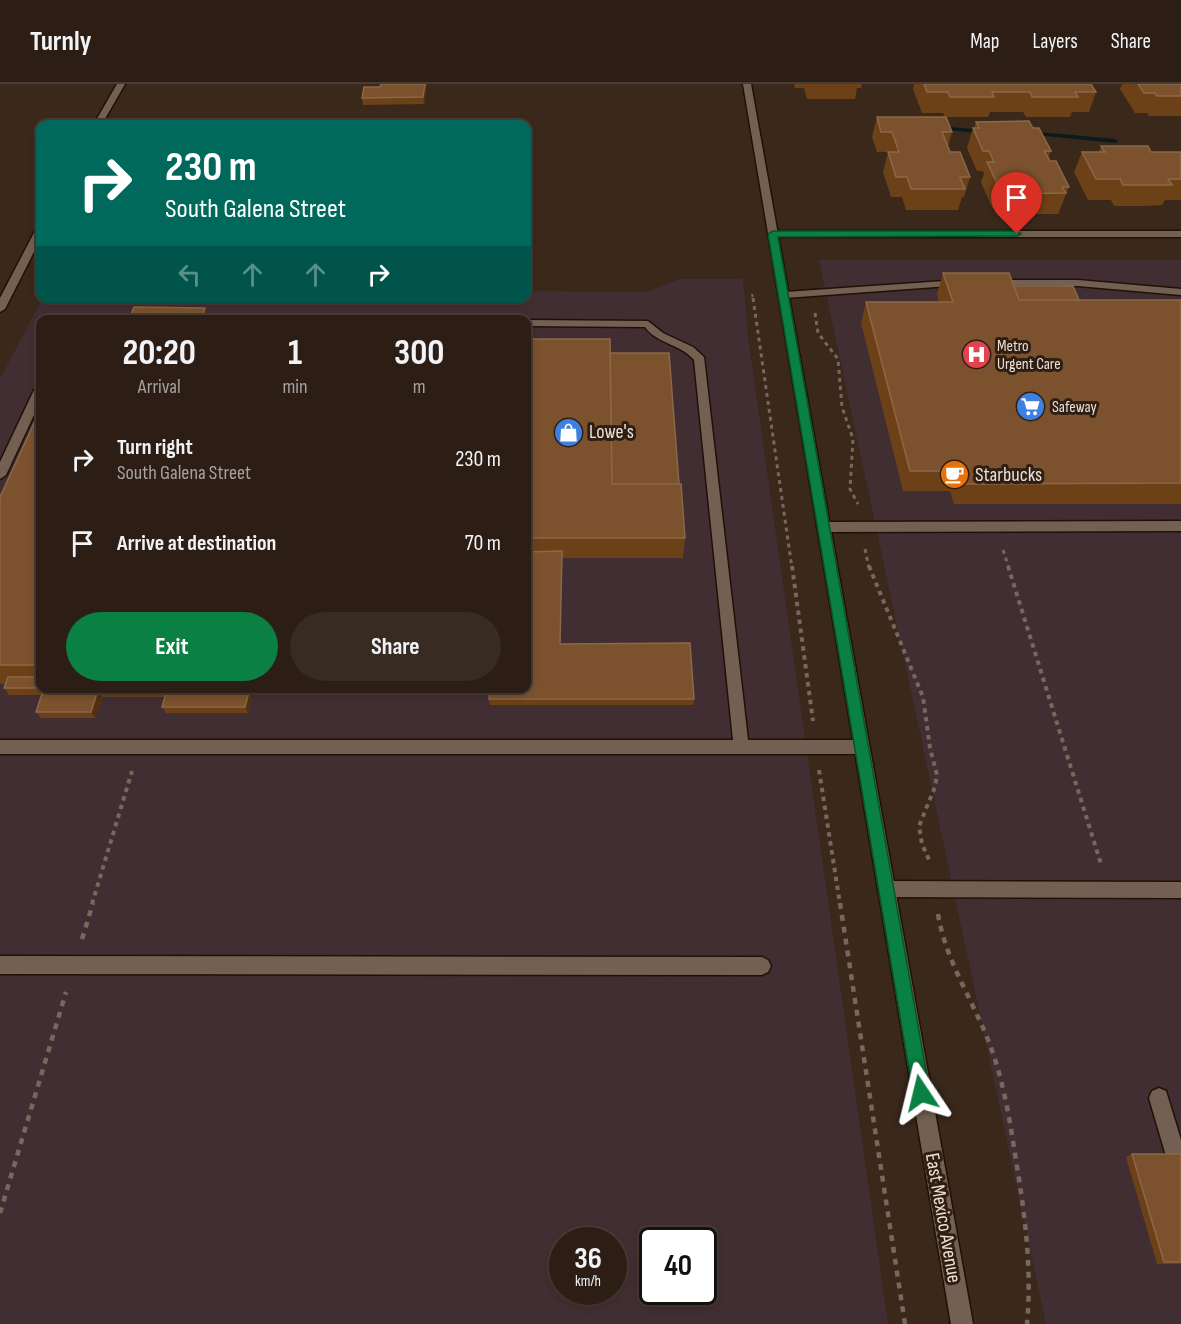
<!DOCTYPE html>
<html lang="en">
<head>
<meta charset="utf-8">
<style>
	:root { --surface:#2c1e14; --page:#382b22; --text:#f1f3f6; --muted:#a6a2a0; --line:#483c34; --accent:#0b8043 }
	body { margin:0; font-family:"Sofia Sans Condensed",sans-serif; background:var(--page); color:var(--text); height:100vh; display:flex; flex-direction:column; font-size:22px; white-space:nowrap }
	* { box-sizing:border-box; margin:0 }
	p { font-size:20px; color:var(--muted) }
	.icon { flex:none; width:33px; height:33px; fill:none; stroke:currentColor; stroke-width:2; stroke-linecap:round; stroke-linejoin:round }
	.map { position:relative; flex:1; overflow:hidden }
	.side { position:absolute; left:36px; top:231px; width:495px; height:378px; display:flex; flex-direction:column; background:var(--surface); border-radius:12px; box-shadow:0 3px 9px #0003,0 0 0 2px var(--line) }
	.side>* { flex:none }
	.top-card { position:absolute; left:36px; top:36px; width:495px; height:183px; border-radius:12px; box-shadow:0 3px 9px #0003,0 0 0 2px var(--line); background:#00695c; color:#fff; overflow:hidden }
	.speed { position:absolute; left:549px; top:1143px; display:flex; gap:12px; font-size:30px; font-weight:700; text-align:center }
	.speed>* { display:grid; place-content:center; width:78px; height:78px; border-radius:50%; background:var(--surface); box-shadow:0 3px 9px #0003,0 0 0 2px var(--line); line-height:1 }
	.speed small { font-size:15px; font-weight:400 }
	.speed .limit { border:3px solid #111; border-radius:9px; background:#fff; color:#111 }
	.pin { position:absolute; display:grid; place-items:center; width:51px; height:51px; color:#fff; margin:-62px -26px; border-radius:50% 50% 50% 0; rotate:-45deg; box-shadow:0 0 6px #0007 }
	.pin .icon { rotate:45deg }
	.me { position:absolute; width:66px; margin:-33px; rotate:350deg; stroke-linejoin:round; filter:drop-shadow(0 0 4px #0008) }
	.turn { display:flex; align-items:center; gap:21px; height:126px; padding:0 30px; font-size:27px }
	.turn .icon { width:78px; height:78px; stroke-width:2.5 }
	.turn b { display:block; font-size:42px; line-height:51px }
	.lanes { display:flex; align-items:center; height:57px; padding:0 30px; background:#0003; justify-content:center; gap:30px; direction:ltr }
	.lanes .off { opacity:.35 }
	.eta { display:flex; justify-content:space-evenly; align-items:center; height:102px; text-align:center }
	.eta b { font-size:36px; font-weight:700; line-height:42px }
	.action { display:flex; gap:12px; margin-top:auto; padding:12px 30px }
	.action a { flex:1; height:69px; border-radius:36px; background:var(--accent); color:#fff; font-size:24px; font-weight:700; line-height:69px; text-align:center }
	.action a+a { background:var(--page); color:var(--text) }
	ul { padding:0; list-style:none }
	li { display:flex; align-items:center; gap:18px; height:84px; padding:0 30px }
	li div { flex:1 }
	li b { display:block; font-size:22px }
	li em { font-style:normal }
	header { display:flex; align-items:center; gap:36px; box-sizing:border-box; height:84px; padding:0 30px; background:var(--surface); border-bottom:2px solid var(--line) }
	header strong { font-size:28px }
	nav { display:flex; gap:33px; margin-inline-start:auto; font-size:21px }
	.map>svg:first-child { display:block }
</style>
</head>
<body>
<header>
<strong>Turnly</strong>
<nav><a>Map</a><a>Layers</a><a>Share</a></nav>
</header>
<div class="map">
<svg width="1181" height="1240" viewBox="0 0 1181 1240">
	<rect width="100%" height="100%" fill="#3a281b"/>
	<path fill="#412e33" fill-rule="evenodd" d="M819,176H1181V1240H1046Z
		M680,195H743L748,253L888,1240H0V295L42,215L526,214L527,207L645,208ZM40,236H526V604H40ZM562,1156H614V1208H562ZM652,1156H704V1208H652Z"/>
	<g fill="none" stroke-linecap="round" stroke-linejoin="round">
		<path fill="#0b1a1b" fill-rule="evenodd" d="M950,43L986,46L989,48L986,50L948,46L947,45Z
			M1028,47L1115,55L1118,57L1115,59L1026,50V48Z"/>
		<defs>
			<path id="lane" d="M1181,147V153H773L768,150L773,147Z
				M959,196L963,197V201L785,214L780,211L785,208Z
				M992,196H1078L1181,205V211L1078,202L988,201V197Z
				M148,232L154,235L69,236L74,233Z
				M190,232L319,233L324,236L184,235Z
				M526,236L648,237L663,249L693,263L704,273L748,656H860L865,658L868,663L865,668L860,670H0V656H733L694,276C681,260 657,260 645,243L526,242Z
				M40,302V318L6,391L0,395V378L34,306Z
				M1181,437V447L824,448L817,443L824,438Z
				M886,797L1181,798V814L886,813L880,811L878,805L880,799Z
				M0,872L762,873L768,876L771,882L768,888L762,891L0,890Z
				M1159,1004L1166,1007L1181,1056V1099L1174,1096L1171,1089L1149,1014L1152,1007Z"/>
			<path id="street" d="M117,0H125L102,40H94Z
				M40,144V156L5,225L0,228V214L35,147Z"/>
			<path id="secondary" d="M743,0H751L973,1240H951Z"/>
		</defs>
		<use href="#lane" stroke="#201105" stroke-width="3"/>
		<use href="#street" stroke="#201105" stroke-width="3"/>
		<use href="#secondary" stroke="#201105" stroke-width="3"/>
		<path stroke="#77675c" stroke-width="2" stroke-dasharray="3 3" stroke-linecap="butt" d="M752,210L753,215"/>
		<path stroke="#77675c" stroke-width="3" stroke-dasharray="4 4" stroke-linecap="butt" d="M753,214L792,484
			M815,229L818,249L838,275L842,323L853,355L850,405L858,420
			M865,465L869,484
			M1003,466L1009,484"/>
		<path stroke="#77675c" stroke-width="4" stroke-dasharray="4.5 4.5" stroke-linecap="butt" d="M792,482L813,637
			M869,482L923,613L930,664L937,691L935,703L919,742L922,760L930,778
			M1008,482L1101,780
			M819,686L840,820
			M92,820L132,687"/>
		<path stroke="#77675c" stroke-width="4.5" stroke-dasharray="6 6" stroke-linecap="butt" d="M840,819L905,1240
			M938,830C946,878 973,916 990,961C1004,998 1010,1038 1016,1076C1025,1131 1032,1185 1027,1240
			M82,855L93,819
			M0,1129L66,908"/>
		<use href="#lane" fill="#746052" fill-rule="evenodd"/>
		<use href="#street" fill="#746052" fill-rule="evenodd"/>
		<use href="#secondary" fill="#746052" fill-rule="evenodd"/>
	</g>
	<path fill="#6d4118" d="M427,0L424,20L363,21L362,14L380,3Z
		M794,0H862L861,4H857L855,15H807L804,4H795Z
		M914,0H1091L1096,8L1089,28H1072L1070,33H1026L1023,28H990L988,33H945L943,29H922L913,5Z
		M1122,0H1181V32H1149L1147,29H1135L1120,5Z
		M877,33L952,48L948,62L950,68L970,93L964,113H962L958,126H906L902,113H891L883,88L888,69L887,68H877L872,53Z
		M976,38L1033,44L1051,67L1048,74L1050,77L1069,103L1058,130H1001L998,124H992L981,98L984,90L983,87H977L967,64L973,44H974Z
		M1101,62L1151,68H1181V116H1165L1162,121L1144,122H1114L1111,116H1088L1074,88L1082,68H1099Z
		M943,189L1079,216H1181V420H954L950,407H903L861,239L866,218H939L937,210Z
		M526,255L610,269L679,400L685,454L683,474H562L560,560L694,615L693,621H490L489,615L526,604Z
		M40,326V604H254L248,629H166L162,623L165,613H103L95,634H41L36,628L42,611H9L4,604L6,600H0V413Z
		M1132,1070H1181V1180H1157L1126,1073Z"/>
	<path fill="#533011" d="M425,0H427L424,20L423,13Z
		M205,224L210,236H201Z
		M250,604H254L248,629L245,623Z
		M98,606L103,613L95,634L91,628Z"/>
	<path fill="#7b522d" stroke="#8c6848" stroke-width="1.5" d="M381,0H425L423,13L362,14L364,3H380Z
		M924,0H1091L1096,8H1075L1078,13H1032L1030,8H992L994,13H950L948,8H927Z
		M1138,0H1181V12H1157L1155,9H1144Z
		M877,33H946L952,48H942L950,68H960L970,93H960L965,105H911L907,93H896L888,68H899L892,48H881Z
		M1029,37L1033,44H1039L1051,67H1044L1050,77H1056L1069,103H1062L1066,109L1008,110L1005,103H999L987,78H994L989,67H983L973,44H979L976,38Z
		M1101,62H1148L1151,68H1181V95H1168L1172,101H1123L1120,95H1096L1082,68H1105Z
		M943,189H1009L1019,216H1181V399L962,400L958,387H910L866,218H953Z
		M1014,202H1073L1079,216H1019Z
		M134,223L205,224L201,236H129Z
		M526,255H610L612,400H681L685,454H526Z
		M610,269H669L679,400H612Z
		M40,326V581H0V413Z
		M562,467L560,560L690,559L694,615H489L490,604H526V468Z
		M8,593H40V604H4Z
		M44,604H96L98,606L91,628H36Z
		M170,604H250L245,623H162L167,606Z
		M1132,1070H1181V1178H1164Z"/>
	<path fill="#0b8043" stroke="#07532c" stroke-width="1.5" d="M773,147H1017L1021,150L1017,152L778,153L930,1009L927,1015L921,1017L915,1015L913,1009L768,150Z"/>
	<defs>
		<symbol id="hospital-disc" viewBox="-11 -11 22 22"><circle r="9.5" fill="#e0444e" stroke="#2f1e12"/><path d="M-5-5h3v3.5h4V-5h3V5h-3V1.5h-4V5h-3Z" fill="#fff"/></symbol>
		<symbol id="supermarket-disc" viewBox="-11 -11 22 22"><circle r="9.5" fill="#3f7fe0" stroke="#2f1e12"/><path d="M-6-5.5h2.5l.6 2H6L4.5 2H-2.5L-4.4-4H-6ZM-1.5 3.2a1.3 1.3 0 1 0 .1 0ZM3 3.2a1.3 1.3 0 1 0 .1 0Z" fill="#fff"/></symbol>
		<symbol id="shop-disc" viewBox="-11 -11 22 22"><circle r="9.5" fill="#3f7fe0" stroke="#2f1e12"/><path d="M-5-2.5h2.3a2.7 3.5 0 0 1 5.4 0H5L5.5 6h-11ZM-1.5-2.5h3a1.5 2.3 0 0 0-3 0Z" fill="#fff"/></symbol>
		<symbol id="cafe-disc" viewBox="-11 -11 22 22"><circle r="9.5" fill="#e8710a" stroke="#2f1e12"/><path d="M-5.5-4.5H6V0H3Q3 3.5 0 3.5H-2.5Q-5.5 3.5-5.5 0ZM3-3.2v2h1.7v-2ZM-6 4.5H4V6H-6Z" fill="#fff"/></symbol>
	</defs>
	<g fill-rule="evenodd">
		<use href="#hospital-disc" x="960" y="254" width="33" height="33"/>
		<use href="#supermarket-disc" x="1014" y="306" width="33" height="33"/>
		<use href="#shop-disc" x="552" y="332" width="33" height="33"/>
		<use href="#cafe-disc" x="938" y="374" width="33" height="33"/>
	</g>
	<g text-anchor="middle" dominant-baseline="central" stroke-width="6" stroke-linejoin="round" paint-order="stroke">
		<g font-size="16" fill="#ebdfd7" stroke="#2f1e12" text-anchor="start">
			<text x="997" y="262">Metro<tspan x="997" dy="18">Urgent Care</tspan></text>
			<text x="1052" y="323">Safeway</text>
		</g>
		<g font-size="20" fill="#ebdfd7" stroke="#2f1e12" text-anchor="start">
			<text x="589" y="348">Lowe's</text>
			<text x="975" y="391">Starbucks</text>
		</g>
		<g font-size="20" fill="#ebdfd7" stroke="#2f1e12">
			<text transform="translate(943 1134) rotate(80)">East Mexico Avenue</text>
		</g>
	</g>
</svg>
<div class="speed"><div>36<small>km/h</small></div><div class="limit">40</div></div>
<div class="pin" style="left:1017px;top:150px;background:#d93025"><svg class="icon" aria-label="arrive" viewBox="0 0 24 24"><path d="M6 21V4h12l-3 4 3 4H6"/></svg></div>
<svg class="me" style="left:921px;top:1009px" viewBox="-20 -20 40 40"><path d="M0-17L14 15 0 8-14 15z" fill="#0b8043" stroke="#fff" stroke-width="4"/></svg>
<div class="top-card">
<div class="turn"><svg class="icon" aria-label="right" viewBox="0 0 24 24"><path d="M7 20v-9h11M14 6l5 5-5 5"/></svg><div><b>230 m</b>South Galena Street</div></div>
<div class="lanes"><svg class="icon off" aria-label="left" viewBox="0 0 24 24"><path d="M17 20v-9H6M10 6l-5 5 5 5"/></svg><svg class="icon off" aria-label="ahead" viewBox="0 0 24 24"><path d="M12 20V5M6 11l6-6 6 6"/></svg><svg class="icon off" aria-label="ahead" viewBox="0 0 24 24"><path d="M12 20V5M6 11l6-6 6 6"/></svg><svg class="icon" aria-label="right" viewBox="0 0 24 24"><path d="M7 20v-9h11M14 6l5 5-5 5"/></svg></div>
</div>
<section class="side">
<div class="eta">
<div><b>20:20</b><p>Arrival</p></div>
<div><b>1</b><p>min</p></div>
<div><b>300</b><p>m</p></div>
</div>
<ul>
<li><svg class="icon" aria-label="right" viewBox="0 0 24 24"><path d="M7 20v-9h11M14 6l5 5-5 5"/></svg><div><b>Turn right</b><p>South Galena Street</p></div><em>230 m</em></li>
<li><svg class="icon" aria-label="arrive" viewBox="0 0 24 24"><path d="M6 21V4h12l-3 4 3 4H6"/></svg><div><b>Arrive at destination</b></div><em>70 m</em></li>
</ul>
<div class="action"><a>Exit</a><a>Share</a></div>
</section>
</div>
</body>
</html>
